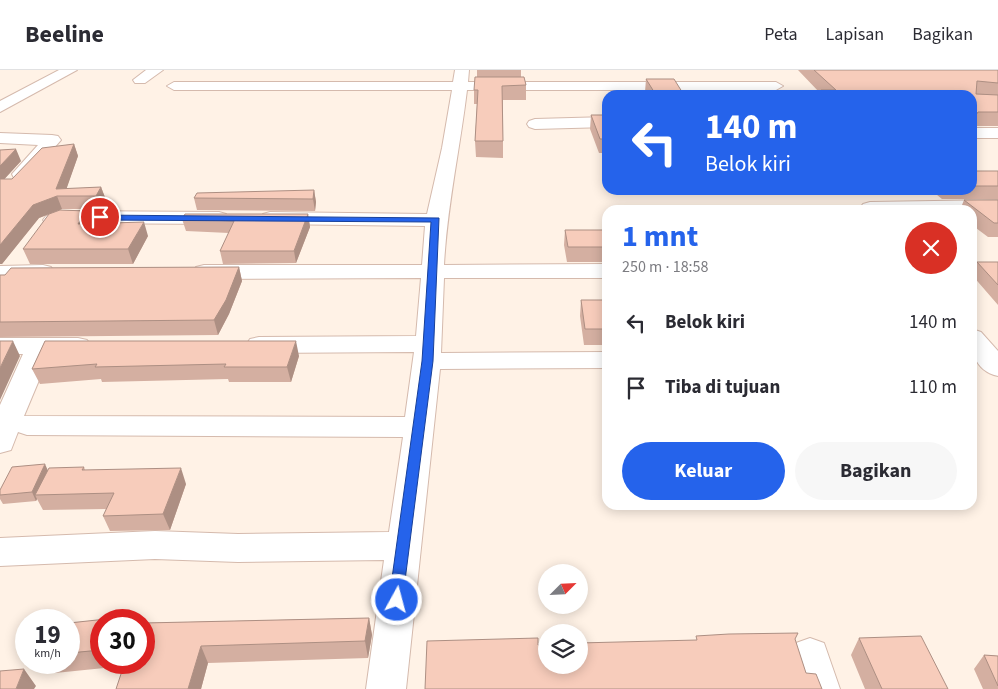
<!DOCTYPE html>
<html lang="id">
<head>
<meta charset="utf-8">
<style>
	:root { --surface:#fff; --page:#f7f7f7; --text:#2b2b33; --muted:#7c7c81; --line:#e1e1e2; --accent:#2563eb }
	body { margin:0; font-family:"Source Sans 3",sans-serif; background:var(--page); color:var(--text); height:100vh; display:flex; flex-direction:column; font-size:19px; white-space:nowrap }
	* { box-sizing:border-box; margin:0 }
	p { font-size:16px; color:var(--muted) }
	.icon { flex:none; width:28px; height:28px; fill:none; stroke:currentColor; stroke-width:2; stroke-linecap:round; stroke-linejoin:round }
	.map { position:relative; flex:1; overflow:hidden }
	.drawer { position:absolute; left:602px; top:135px; width:375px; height:305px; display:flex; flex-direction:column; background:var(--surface); border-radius:15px; box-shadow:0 2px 12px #0003 }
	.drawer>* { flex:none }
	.guide { position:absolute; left:602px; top:20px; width:375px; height:105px; border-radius:15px; box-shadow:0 2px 12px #0003; background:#2563eb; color:#fff; overflow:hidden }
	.needle { width:32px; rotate:66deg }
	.tools { position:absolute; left:538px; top:494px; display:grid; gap:10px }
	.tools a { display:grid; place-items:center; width:50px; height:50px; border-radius:50%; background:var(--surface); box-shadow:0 2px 12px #0003; font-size:25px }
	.speed { position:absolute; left:15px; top:539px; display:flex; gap:10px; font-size:25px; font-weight:700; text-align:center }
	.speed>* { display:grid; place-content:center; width:65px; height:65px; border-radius:50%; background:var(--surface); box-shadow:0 2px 12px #0003; line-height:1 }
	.speed small { font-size:12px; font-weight:400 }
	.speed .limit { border:8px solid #d22; background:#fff; color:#111 }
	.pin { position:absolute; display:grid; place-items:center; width:42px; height:42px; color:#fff; margin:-21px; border:2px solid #fff; border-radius:50%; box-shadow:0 1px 5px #0007 }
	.me { position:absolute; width:55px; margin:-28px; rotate:7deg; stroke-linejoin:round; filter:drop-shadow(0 0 4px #0008) }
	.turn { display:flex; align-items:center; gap:18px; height:105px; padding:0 20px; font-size:22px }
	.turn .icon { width:65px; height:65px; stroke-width:2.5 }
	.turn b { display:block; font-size:35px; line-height:42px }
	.round { display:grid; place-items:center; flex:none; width:52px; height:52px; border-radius:26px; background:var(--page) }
	.overview { display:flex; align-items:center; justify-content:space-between; height:85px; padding:0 20px }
	h1 { font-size:30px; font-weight:700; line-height:38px; color:var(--accent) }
	.primary-button { display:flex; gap:10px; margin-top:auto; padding:10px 20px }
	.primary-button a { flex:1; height:58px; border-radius:30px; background:var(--accent); color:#fff; font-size:20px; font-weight:700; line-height:58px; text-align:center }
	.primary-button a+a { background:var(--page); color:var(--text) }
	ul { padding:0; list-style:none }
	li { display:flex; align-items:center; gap:15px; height:65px; padding:0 20px }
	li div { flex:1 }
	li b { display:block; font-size:19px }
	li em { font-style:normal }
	header { display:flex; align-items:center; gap:30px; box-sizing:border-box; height:70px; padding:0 25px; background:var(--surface); border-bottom:1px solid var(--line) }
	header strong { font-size:24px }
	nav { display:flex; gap:28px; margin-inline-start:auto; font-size:18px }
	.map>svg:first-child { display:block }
</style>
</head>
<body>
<header>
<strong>Beeline</strong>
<nav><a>Peta</a><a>Lapisan</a><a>Bagikan</a></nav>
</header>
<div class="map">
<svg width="998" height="619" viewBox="0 0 998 619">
	<rect width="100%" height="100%" fill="#fff2e6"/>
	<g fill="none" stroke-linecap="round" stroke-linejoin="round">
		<defs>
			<path id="minor" d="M59,0H77L0,42V31Z
				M146,0H163L145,13H135L133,10Z
				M455,0H469L468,12H776L783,16L776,20H467C460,79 447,136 444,195L608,194V208H444L441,283L608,282V298L440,299L406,619H366L384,490L238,492L155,489L0,496V468L155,461L238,464L389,462L403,367L27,365L18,362L11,380L0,383V335L23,284H0V268H78L87,270L91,276L87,282L50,284L24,346L405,347L414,282L259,283L250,281L246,275L250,269L259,267L416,266L421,208L204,209L196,207L193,202L196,197L204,195H422L425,156L270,154L263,152L260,148L263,144L270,142L427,144L442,78L452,20H174L167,16L174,12H453Z
				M608,47V57L535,59L529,57L527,54L529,51L535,49Z
				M972,58H998V68H972Z
				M0,63L52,65L58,66L61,70L28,108H14L12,104L38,75L0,73Z
				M998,130V142L861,140L860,138L863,134L870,132Z
				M62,141L219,142L226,144L229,148L226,152L219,154L64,153L53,156L46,154L43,150L46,146Z
				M43,195L51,197L54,202L51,207L0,210V196Z
				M972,259L981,262L998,281V306C973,300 972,281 972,259Z
				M810,568L824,573L840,619H800L790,586L796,573Z"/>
		</defs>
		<use href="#minor" stroke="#d5baad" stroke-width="2"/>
		<use href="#minor" fill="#fff" fill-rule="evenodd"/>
	</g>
	<path fill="#d4afa1" d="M477,0H521V7L526,15V30H503V88L476,87L475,71L477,34H474V20L477,7Z
		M798,0H998V56H972V25H820V23Z
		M646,9L684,25H647L645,22Z
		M591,45H608V83H599L590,59Z
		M74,74L78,86L66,119L101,117L106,130L100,139H62L39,148L2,194H0V80L21,91L4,109H12Z
		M972,101H998V129H942L931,120H972Z
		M314,120L316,132L315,141L197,140L194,128Z
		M964,130H998V167H988L972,155V140H960Z
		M308,144L310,157L296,193L223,194L220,181L229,163L186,161L182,149Z
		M91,153L148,166L133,194H30L23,179Z
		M565,160H607L608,192H567L564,175Z
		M977,192H998V235L972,205V202Z
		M239,197L242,211L229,244L218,265L0,267V205Z
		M581,230H608V275H584L580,246Z
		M45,271L299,286L291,312H229L228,309L102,312L101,309L40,314L32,299Z
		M84,397L85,400L186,414L170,460L110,461L103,446L106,439L43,440L37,429L36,431L3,434L0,429V420L48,401Z
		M369,548L372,565L368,588L208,593L201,619H116L124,596L55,603L48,592H69V553L101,550V592H144V553Z
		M859,568L948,619H865L851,585Z
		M984,585L998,586V619H983L974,599Z"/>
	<path fill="#ad8f83" d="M74,74L78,86L64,126L56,119Z
		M16,79L21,91L0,114V96Z
		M101,117L106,130L100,139L96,126Z
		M314,120L316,132L315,141L313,129Z
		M57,126L62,139L39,148L2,194H0V175L33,135Z
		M86,141L91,155L78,154Z
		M308,144L310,157L296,193L294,181Z
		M144,152L148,166L133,194L128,179Z
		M239,197L242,211L229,244L218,265L214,250Z
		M13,271L20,286L0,330V298Z
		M296,271L299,286L291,312L287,297Z
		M45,394L49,403L35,425L37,429L36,431L32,422Z
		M181,398L186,414L170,460L163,444Z
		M369,548L372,565L368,588L365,571Z
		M201,576L208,593L201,619H188Z
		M24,599L36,616L34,619H16Z"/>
	<path fill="#f7ccbb" stroke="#ad8f83" d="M814,0H998V13L977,11L976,24L998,25V42H978L976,45H972V25H825L821,20H836Z
		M475,7H524L526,15L502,16L503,71H475L478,20H474Z
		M646,9H674L684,25H656Z
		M591,45H608V69H600Z
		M74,74L56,119L101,117L96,126H57L33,135L0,175V109H12L42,78Z
		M16,79L0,96V80Z
		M972,101H998V116H972Z
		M314,120L313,129L194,128L197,123Z
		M964,130H998V153H994Z
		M60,140L86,141L78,154L144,152L128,179H23L49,144Z
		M185,144H308L294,181H220L234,151L182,149Z
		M565,160H607L608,177H568Z
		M977,192H998V215Z
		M239,197L226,230L214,250L0,252V205H5L11,198Z
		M581,230H608V259H585Z
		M0,271H13L0,298Z
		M45,271H296L287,297H224L226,294L95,297L97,294L32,299Z
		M45,394L32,422L0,425V420L12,397Z
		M84,397L82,400L181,398L163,444L103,446L114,423L35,425L49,398Z
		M125,547L124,550H101V580L69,583V553Z
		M369,548L365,571L201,576L188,619H116L125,592H144V553Z
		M798,563L795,569L806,603L816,604L822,619H425L427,571L538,568V575L546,574V595H579V573L697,570L696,566L729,564Z
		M921,566L948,619H882L859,568Z
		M984,585L998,586V616Z
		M24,599L16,619H0V601Z"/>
	<path fill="#2563eb" stroke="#184099" d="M97,145L439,148L433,291L402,534L397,536L392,534L389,530L422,291L431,152L100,150L97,149Z"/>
</svg>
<div class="tools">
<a><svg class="needle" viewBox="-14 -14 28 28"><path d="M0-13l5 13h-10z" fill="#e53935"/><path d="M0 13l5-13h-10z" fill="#7c7c81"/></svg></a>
<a><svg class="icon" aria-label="layers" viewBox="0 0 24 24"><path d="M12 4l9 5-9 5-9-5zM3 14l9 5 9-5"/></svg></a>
</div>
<div class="speed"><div>19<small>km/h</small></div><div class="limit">30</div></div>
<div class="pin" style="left:100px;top:147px;background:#d93025"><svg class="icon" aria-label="arrive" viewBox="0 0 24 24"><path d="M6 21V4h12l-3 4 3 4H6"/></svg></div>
<svg class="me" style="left:397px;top:530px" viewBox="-20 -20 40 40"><circle r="17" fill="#2563eb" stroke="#fff" stroke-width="3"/><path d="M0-11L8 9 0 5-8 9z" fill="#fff"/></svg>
<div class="guide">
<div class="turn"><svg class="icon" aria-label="left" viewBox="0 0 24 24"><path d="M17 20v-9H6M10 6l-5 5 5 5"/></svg><div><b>140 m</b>Belok kiri</div></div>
</div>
<section class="drawer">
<div class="overview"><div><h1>1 mnt</h1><p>250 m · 18:58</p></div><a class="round" style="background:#d93025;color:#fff"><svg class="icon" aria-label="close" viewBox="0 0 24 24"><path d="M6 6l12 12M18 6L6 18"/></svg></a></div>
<ul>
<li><svg class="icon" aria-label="left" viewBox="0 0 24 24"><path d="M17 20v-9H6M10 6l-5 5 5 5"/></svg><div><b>Belok kiri</b></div><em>140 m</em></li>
<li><svg class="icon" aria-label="arrive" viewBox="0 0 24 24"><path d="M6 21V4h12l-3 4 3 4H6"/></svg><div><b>Tiba di tujuan</b></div><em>110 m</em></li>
</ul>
<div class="primary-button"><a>Keluar</a><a>Bagikan</a></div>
</section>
</div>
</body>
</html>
